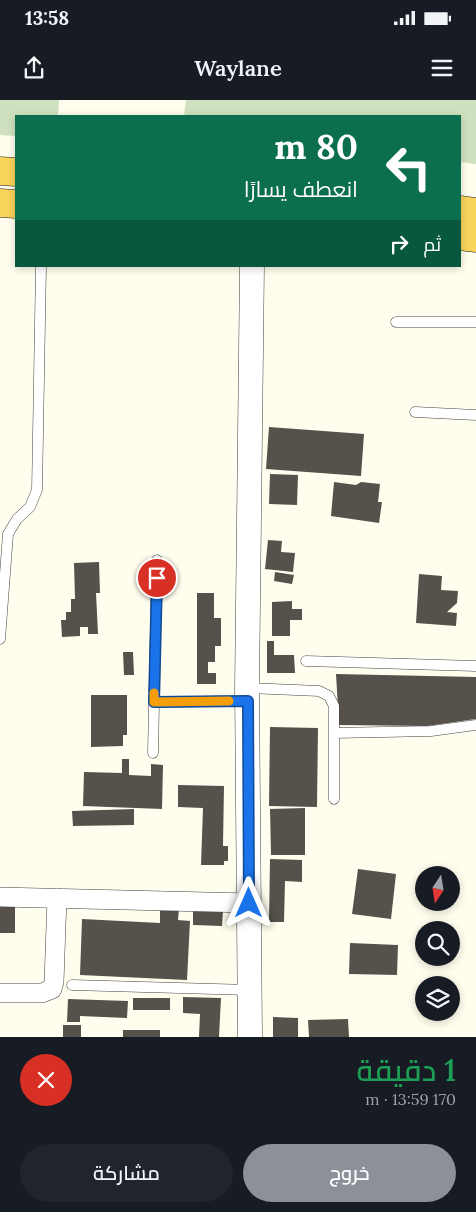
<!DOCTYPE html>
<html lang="ar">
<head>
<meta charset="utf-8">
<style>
	:root { --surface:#171b24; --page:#20242c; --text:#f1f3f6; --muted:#9ea1a6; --accent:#8c9099 }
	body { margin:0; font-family:Lora,Cairo,serif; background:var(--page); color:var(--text); direction:rtl; height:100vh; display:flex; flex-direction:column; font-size:19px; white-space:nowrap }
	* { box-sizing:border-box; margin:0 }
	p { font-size:16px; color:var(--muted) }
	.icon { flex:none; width:28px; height:28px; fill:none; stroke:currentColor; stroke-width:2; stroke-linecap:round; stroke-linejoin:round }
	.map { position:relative; height:937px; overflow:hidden; direction:ltr }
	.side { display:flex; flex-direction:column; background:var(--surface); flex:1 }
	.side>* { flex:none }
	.top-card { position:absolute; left:15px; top:15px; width:446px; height:152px; border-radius:0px; box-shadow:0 2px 8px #0003; direction:rtl; background:#0b6e4f; color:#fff; overflow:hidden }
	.needle { width:32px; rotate:192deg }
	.tools { position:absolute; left:415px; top:766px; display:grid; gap:10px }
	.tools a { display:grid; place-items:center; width:45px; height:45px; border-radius:50%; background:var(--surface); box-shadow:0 2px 8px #0003; font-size:25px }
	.pin { position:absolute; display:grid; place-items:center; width:42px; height:42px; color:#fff; margin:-21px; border:2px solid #fff; border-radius:50%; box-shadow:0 1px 5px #0007 }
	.me { position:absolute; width:55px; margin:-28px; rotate:0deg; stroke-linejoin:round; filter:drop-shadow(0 0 4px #0008) }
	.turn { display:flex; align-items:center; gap:18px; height:105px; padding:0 20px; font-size:22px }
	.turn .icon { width:65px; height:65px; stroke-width:2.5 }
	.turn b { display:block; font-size:35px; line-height:42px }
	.then { display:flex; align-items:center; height:48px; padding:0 20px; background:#0003; gap:10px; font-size:19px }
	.round { display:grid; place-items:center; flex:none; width:52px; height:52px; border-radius:26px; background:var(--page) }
	.summary { display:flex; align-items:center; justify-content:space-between; height:85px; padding:0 20px }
	h1 { font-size:30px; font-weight:600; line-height:38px; color:#1e9e55 }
	.action { display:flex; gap:10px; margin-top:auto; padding:10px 20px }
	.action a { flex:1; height:58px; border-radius:30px; background:var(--accent); color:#fff; font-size:20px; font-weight:600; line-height:58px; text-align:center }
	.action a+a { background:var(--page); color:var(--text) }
	.status { display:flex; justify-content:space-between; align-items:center; height:35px; padding:0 25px; background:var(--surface); direction:ltr }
	.status svg { height:14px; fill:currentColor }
	header { display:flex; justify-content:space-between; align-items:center; height:65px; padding:0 20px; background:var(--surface); font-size:22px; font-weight:600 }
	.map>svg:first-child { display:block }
</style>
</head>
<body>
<div class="status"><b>13:58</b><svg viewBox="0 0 49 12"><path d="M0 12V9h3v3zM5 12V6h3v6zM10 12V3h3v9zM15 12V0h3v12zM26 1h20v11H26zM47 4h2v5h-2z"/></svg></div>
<header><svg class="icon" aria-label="menu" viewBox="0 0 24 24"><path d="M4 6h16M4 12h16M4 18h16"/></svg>Waylane<svg class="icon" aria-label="share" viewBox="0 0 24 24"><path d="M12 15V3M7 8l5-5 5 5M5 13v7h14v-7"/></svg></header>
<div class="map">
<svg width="476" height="937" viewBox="0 0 476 937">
	<rect width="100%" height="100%" fill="#fffeee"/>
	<path fill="#d0e1bf" d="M0,0H59L58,16H16V36L0,35Z
		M186,0H476V64L460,62V16H184Z"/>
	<path fill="#56514a" d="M269,327L364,334L361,376L266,369Z
		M270,374L298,375L297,405L269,404Z
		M334,382L356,385L361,382L380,384L378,402H382L379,423L331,416Z
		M268,440L282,441L281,452L295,453L293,472L265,469Z
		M99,462L100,493H96L98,534H88V527H80V536L62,537L61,520H66V512H71V499H75L74,463Z
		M275,472L294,475L292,484L274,481Z
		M419,474L442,476L441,490L458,491L457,503L447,512L457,513L456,526L416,523Z
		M197,493H214V518H221V546H215V562H208V573H216V584H197Z
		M292,501V509H302V520H290V536H272V502Z
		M267,541H274V555H294L295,573H267Z
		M123,552H133L134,575H124Z
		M336,574L476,577V619L427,626L339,625Z
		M91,595H127V635H123V646L91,647Z
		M270,627L318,628L317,707L269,706Z
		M122,659H129V675L151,676V664L163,665L162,709L83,706L84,672L122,673Z
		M178,685L224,686L223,746H228V761H224V765H201L203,708L178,707Z
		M305,708V755H271L270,709Z
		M134,709V725L73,726L72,711Z
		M270,759L302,760V782L285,781L284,822H269Z
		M358,769L396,774L391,819L352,814Z
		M0,807H15V833H0Z
		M160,808L179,809L178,820L190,821L187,880L80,875L82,819L160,823Z
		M193,810L223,811L222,826L193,825Z
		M350,843L398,845L397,875L349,874Z
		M183,897L221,898L219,937H199L200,914L183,913Z
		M133,898H170V910H133Z
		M68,899L128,901L127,918L80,916V922H67Z
		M273,917L298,918V937H273Z
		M348,919L349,937H309L308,920Z
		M63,925H81V937H63Z
		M123,930H160V937H123Z"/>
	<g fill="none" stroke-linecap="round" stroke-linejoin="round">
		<defs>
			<path id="service" d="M396,222H476
				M415,312L476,315
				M0,539L8,434L17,419L30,407L37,390L41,166
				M306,561L476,566
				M247,588L319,591L329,596L334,606V699
				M154,602L247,601
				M334,633L431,631L476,625
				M153,653L157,460
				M72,885L250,890"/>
			<path id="minor" d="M0,797L249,803
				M0,893H42L52,889L54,882L57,798"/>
			<path id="tertiary" d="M250,937L247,588L252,166"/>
			<path id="trunk" d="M0,71L16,72
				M0,103L16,104
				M460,110L476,112
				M460,136L476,138"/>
		</defs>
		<use href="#service" stroke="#414141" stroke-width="11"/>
		<use href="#minor" stroke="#414141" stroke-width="20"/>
		<use href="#tertiary" stroke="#414141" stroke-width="25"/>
		<use href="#trunk" stroke="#1f1f1f" stroke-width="29"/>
		<use href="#service" stroke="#fff" stroke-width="10"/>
		<use href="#minor" stroke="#fff" stroke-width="19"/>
		<use href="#tertiary" stroke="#fff" stroke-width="24"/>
		<use href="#trunk" stroke="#f9d45b" stroke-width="28"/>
	</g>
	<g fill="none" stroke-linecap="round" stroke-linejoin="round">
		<defs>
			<path id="route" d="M157,478L154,602L248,601L249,803"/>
		</defs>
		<use href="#route" stroke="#114b97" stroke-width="12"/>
		<use href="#route" stroke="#1a73e8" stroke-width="9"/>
		<path stroke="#f59e0b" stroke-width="9" d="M154,593V602L229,601"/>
	</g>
</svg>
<div class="tools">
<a><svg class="needle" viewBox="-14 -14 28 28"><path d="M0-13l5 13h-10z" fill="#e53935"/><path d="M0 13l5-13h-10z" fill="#9ea1a6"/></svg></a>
<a><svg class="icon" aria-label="search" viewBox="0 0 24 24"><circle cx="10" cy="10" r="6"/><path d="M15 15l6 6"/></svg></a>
<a><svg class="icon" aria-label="layers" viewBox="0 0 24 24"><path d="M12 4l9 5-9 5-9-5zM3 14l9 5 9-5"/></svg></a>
</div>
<div class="pin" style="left:157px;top:478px;background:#d93025"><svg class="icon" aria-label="arrive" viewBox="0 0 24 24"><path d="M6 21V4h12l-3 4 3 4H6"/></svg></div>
<svg class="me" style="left:249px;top:803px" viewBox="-20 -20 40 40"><path d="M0-17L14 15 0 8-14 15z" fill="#1a73e8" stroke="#fff" stroke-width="4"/></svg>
<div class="top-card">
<div class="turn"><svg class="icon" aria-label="left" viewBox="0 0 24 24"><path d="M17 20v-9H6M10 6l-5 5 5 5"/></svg><div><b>80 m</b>انعطف يسارًا</div></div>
<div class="then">ثم<svg class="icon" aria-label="right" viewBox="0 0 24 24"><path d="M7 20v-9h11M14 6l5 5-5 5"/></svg></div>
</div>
</div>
<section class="side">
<div class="summary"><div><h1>1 دقيقة</h1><p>170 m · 13:59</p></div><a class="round" style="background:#d93025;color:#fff"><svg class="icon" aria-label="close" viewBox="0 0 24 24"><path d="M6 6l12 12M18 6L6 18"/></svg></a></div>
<div class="action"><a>خروج</a><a>مشاركة</a></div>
</section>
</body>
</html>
